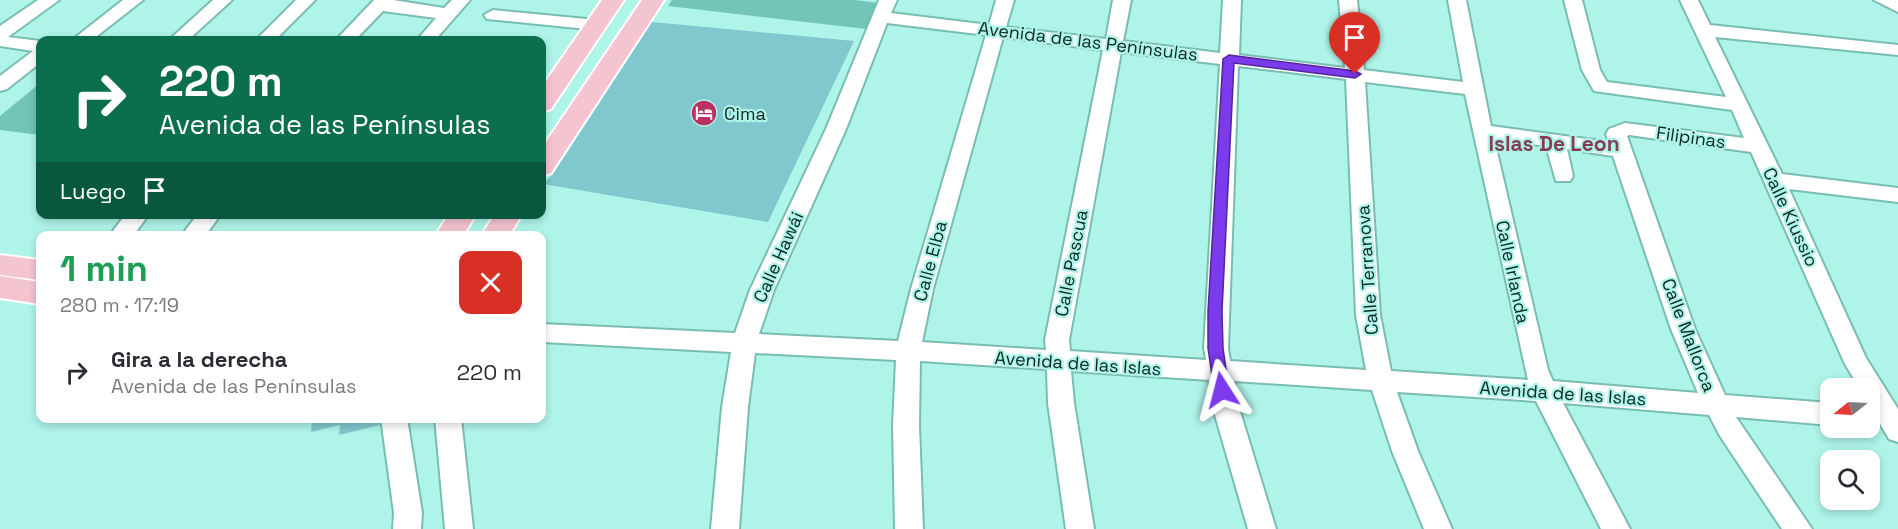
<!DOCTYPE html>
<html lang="es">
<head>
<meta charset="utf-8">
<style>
	:root { --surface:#fff; --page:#f7f7f7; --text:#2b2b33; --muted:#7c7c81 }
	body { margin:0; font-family:"Space Grotesk",sans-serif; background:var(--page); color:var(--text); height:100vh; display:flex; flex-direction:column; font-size:22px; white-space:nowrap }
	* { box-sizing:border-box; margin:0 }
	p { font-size:20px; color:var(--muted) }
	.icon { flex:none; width:33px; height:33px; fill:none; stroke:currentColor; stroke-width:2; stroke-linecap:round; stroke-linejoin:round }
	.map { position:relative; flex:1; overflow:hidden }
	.panel { position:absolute; left:36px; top:231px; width:510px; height:192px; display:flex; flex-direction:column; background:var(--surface); border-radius:12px; box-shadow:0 3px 9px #0003 }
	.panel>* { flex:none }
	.top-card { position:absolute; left:36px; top:36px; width:510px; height:183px; border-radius:12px; box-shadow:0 3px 9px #0003; background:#0b6e4f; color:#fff; overflow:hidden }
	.needle { width:39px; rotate:252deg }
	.controls { position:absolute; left:1820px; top:378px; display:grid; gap:12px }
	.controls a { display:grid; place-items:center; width:60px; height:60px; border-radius:12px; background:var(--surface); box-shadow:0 3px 9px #0003; font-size:30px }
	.pin { position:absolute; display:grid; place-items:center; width:51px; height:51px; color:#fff; margin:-62px -26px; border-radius:50% 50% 50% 0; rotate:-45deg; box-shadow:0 0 6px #0007 }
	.pin .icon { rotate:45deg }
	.me { position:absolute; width:66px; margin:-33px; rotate:351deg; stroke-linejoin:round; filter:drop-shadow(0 0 4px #0008) }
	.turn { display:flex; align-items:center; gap:21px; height:126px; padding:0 24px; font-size:27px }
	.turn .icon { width:78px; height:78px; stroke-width:2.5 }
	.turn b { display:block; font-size:42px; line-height:51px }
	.then { display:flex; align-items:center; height:57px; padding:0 24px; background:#0003; gap:12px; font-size:22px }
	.round { display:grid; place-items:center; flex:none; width:63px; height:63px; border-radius:12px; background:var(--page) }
	.headline { display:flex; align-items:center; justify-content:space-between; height:102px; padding:0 24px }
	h1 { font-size:36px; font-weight:700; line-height:45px; color:#1e9e55 }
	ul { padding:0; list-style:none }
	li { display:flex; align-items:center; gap:18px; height:78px; padding:0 24px }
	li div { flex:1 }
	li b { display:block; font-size:22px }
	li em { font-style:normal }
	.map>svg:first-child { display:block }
</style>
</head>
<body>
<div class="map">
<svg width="1898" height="529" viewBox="0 0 1898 529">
	<rect width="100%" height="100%" fill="#aff4e9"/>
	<path fill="#73c5b9" d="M672,0H855L878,3L866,29L668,6Z
		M40,83V135L0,130V116Z"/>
	<path fill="#81c7ce" d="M652,22L854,41L768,222L543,184L553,174Z
		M312,418H379L380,425L339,435L340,425L311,432Z"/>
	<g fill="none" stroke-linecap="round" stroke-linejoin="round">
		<defs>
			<path id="minor" d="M38,0H59L8,37L40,41V63L7,89L0,91V76L33,51L0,46V26Z
				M123,0H143L92,40H72Z
				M213,0H232L188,40H169Z
				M296,0H315L275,40H256Z
				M374,0H393L444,8L452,0H470L435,40H417L436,18L383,11L355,40H336Z
				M879,0H897L891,13L989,25L996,0H1014L1006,27L1106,39L1113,0H1131L1123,41L1220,53L1223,0H1241L1239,55L1345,68L1339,0H1357L1364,70L1463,82L1448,0H1466L1491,126L1609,142L1606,134L1609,129L1625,123L1744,138L1732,110L1594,91L1582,70L1564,0H1582L1600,70L1607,82L1726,97L1680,0H1698L1710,25L1898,45V55L1715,37L1782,174L1898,188V202L1789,189L1866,358L1898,409V442L1889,439L1869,405V388H1859L1844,362L1751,152L1629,135L1627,136L1695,329L1725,395L1830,403V425L1736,417L1812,529H1782L1720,436L1709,415L1563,403L1630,529H1601L1536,401L1397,392L1418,451L1452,529H1424L1392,451L1372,390L1234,381L1239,408L1276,529H1248L1213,408L1209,380L1071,371L1074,403L1094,529H1066L1048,403L1047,369L920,361L919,426L923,529H895L893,426L896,360L755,353L748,407L739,529H711L722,407L731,352L542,342V324L735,333L750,290L826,129ZM887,23L986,35L911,289L898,341L759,334L774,290L846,129ZM1003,37L1103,50L1045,340L1046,350L922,342L933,289ZM1121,52L1220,64L1204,348L1206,360L1070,351L1069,340ZM1238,66L1346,79L1356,315L1366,370L1230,361L1228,348ZM1365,82L1465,94L1528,380L1391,371L1380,315ZM1494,139L1546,146L1556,181H1570L1573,176L1567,149L1613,156L1671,329L1698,393L1553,381L1548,370Z
				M1874,0H1898V12Z
				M493,10L597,20L606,25L597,30L487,19L484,15Z
				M126,214H149L133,236H109Z
				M198,214H221L205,236H181Z
				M381,418H407L422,513L421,529H393L394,513Z
				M435,418H461L473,529H445Z"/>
			<path id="major" d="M602,0H624L551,109L542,112V87Z
				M642,0H664L551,173L542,176V148Z
				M449,214H476L463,236H435Z
				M495,214H522L509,236H481Z
				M0,255L40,260V280L0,275Z
				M0,276L40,282V304L0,298Z"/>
		</defs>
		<use href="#minor" stroke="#79bdb2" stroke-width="4"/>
		<use href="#major" stroke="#fff" stroke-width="4"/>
		<use href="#minor" fill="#fff" fill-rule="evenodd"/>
		<use href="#major" fill="#f4c4d0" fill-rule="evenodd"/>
	</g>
	<path fill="#7c3aed" stroke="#51269a" stroke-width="1.5" d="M1229,55L1355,71L1361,74L1355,78L1234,63L1222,311L1223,348L1229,390L1222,396L1214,390L1208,348V311L1223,59Z"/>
	<defs>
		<symbol id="hotel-disc" viewBox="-11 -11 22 22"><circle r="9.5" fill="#bc3063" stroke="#aff4e9"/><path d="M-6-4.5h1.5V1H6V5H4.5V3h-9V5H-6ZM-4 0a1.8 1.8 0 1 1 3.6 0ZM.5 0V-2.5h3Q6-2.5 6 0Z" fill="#fff"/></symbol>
	</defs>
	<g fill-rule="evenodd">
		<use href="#hotel-disc" x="689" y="98" width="30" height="30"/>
	</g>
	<g text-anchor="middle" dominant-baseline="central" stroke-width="4.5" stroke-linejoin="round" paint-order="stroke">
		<g font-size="18" fill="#0b2824" stroke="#aff4e9">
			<text transform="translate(1088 41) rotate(7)">Avenida de las Penínsulas</text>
			<text transform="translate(1691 137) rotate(8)">Filipinas</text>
			<text transform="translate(1791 217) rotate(65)">Calle Kiussio</text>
			<text transform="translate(778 257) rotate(-66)">Calle Hawái</text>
			<text transform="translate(930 261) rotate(-75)">Calle Elba</text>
			<text transform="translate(1071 263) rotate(-79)">Calle Pascua</text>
			<text transform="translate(1367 270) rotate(-94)">Calle Terranova</text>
			<text transform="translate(1513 272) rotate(78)">Calle Irlanda</text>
			<text transform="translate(1689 335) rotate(69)">Calle Mallorca</text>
			<text transform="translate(1078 363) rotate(4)">Avenida de las Islas</text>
			<text transform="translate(1563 393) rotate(4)">Avenida de las Islas</text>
		</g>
		<g font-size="18" fill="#0b2824" stroke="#aff4e9" text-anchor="start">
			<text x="724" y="113">Cima</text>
		</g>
		<g font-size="21" font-weight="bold" fill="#843d52" stroke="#aff4e9">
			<text x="1554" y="143">Islas De Leon</text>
		</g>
	</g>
</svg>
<div class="controls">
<a><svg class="needle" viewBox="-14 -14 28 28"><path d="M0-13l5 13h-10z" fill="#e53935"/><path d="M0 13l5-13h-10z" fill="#7c7c81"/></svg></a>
<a><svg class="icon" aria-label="search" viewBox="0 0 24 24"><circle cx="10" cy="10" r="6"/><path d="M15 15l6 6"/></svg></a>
</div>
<div class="pin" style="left:1355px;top:74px;background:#d93025"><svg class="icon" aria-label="arrive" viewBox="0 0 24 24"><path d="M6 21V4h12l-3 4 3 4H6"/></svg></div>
<svg class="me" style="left:1222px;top:390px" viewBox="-20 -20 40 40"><path d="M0-17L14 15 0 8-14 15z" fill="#7c3aed" stroke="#fff" stroke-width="4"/></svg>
<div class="top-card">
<div class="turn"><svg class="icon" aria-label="right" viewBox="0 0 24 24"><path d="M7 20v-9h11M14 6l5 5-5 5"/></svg><div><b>220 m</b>Avenida de las Penínsulas</div></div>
<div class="then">Luego<svg class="icon" aria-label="arrive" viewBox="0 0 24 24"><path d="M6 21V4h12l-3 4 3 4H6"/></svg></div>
</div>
<section class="panel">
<div class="headline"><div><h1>1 min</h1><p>280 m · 17:19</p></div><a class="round" style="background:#d93025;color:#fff"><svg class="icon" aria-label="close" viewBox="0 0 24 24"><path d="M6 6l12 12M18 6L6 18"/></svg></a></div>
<ul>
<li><svg class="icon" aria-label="right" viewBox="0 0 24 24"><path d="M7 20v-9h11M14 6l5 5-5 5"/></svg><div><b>Gira a la derecha</b><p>Avenida de las Penínsulas</p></div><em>220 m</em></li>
</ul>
</section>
</div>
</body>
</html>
